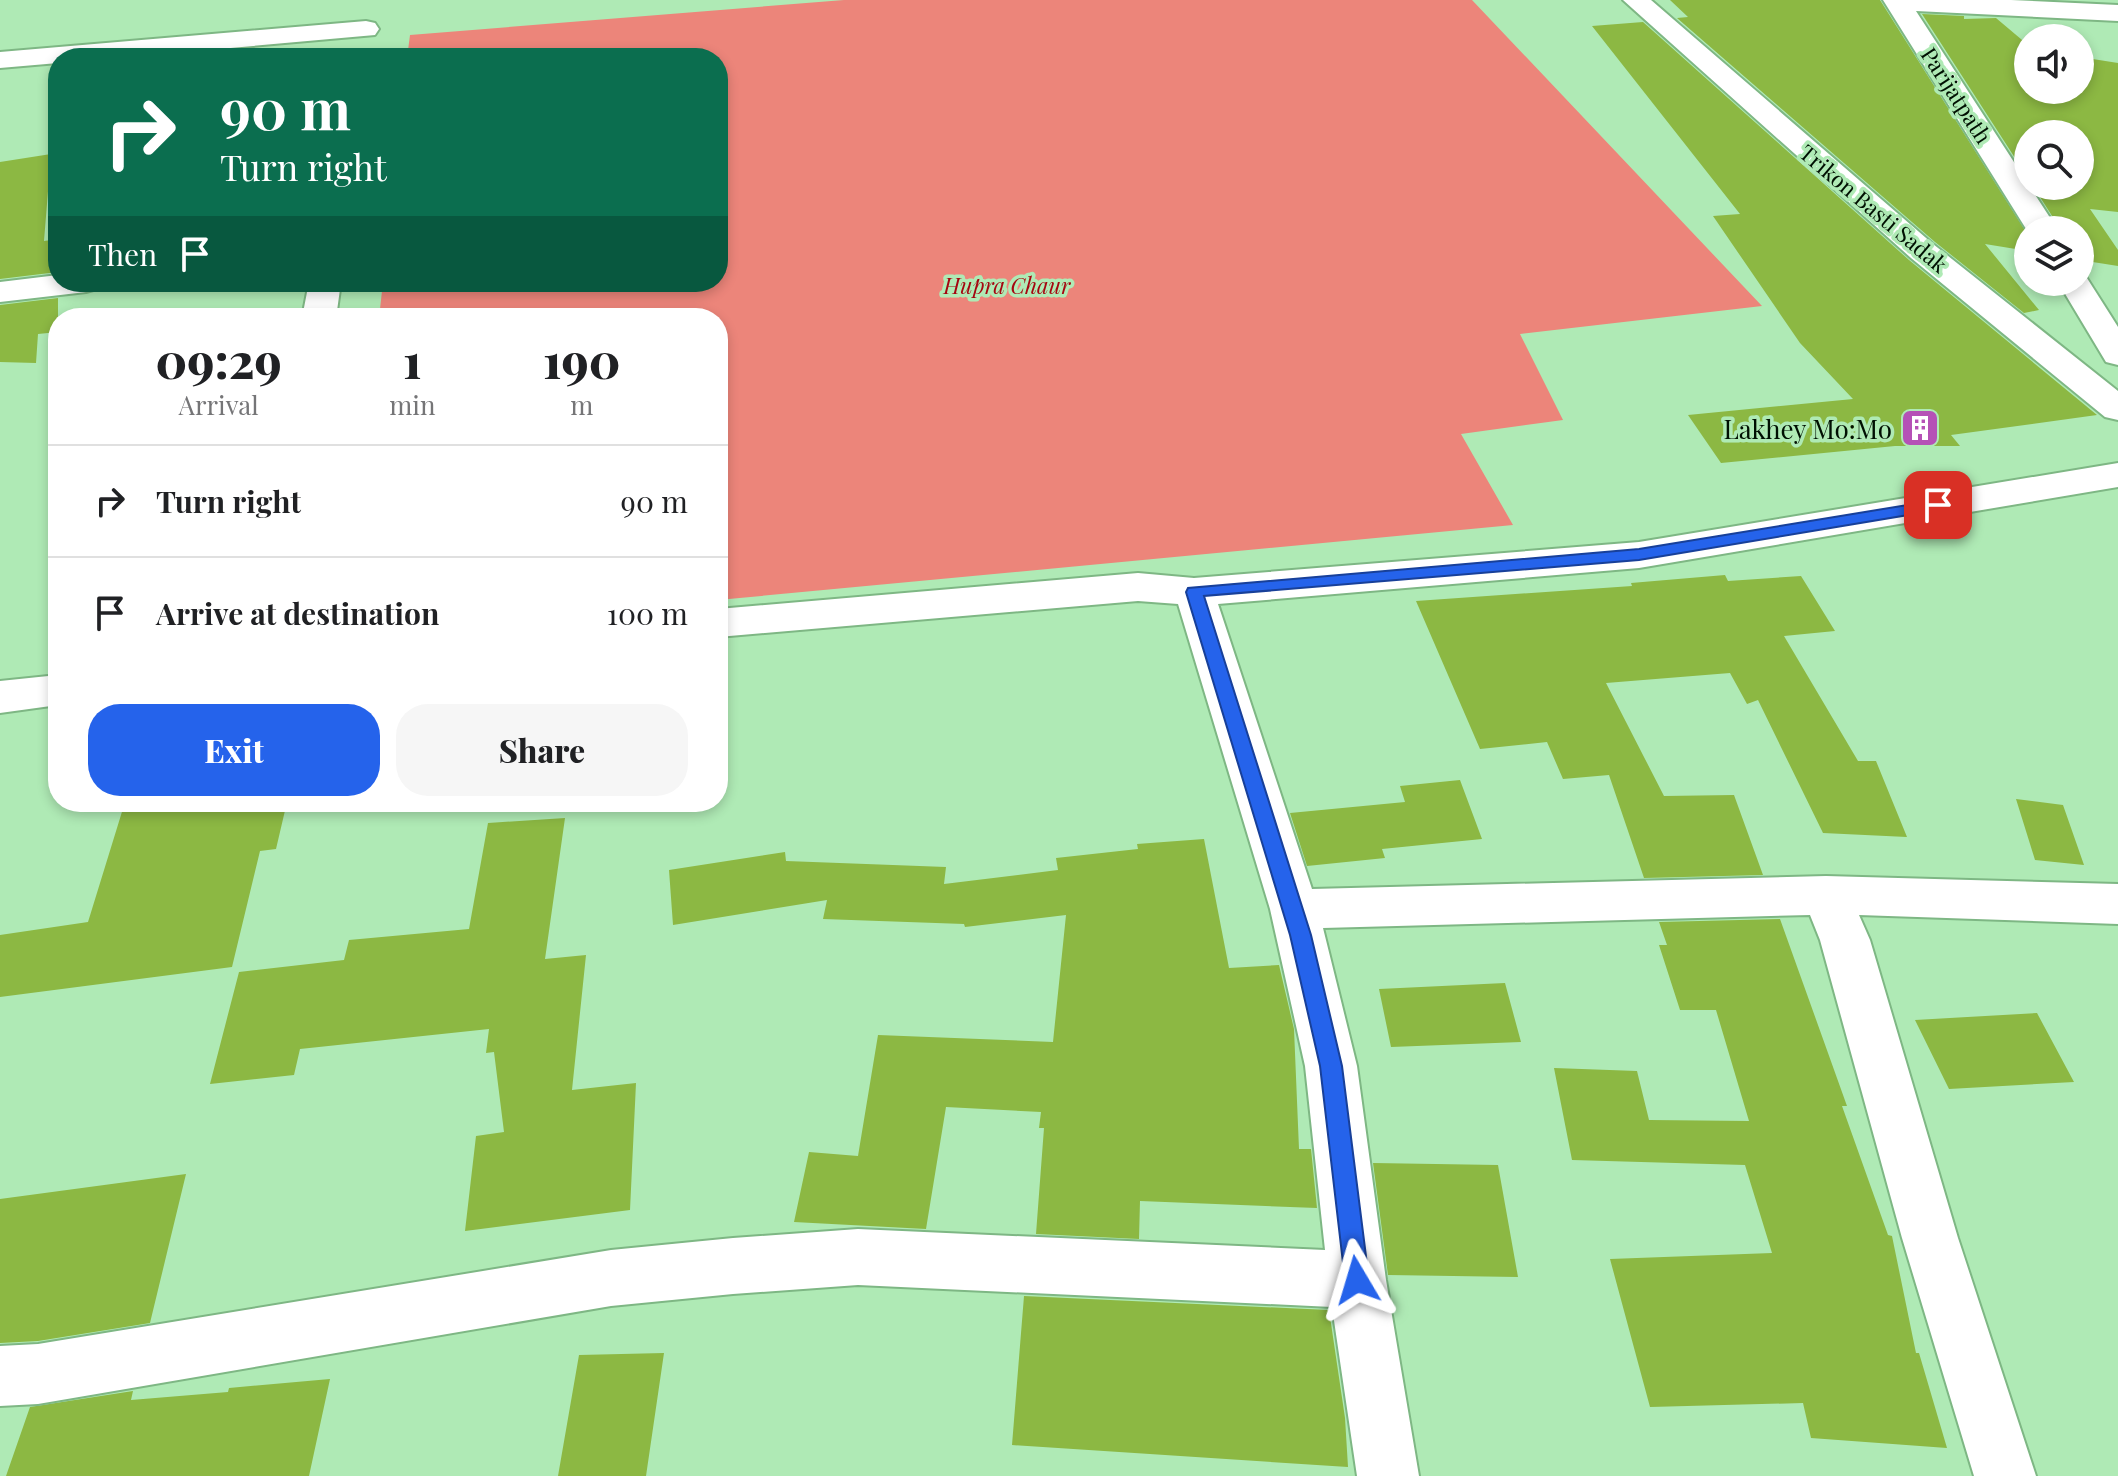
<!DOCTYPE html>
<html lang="en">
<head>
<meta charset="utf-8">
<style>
	:root { --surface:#fff; --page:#f6f6f6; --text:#202124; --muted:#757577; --line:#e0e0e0; --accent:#2563eb }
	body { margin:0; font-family:"Playfair Display",serif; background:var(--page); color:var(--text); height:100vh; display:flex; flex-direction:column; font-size:30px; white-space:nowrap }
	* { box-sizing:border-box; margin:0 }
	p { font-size:26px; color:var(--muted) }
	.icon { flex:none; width:44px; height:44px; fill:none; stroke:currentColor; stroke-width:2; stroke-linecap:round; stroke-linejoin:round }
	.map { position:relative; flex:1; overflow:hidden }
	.drawer { position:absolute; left:48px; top:308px; width:680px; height:504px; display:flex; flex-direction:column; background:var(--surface); border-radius:32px; box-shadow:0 4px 12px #0003 }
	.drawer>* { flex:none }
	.guide { position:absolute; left:48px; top:48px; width:680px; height:244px; border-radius:32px; box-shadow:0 4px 12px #0003; background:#0b6e4f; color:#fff; overflow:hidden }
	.tools { position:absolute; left:2014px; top:24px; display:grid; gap:16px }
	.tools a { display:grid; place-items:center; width:80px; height:80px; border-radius:50%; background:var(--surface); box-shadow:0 4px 12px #0003; font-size:40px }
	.pin { position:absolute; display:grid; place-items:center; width:68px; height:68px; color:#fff; margin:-34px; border-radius:16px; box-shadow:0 4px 12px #0006 }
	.me { position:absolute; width:88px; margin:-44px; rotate:353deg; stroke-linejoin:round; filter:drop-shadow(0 0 6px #0008) }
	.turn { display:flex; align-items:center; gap:28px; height:168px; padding:0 40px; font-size:36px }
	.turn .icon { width:104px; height:104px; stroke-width:2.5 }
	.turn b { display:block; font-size:56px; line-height:68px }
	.then { display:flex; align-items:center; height:76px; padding:0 40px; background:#0003; gap:16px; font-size:30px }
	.eta { display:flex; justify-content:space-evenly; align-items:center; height:136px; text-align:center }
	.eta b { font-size:48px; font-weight:800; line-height:56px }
	.primary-button { display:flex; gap:16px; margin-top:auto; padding:16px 40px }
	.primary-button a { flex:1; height:92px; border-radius:32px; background:var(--accent); color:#fff; font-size:32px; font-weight:800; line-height:92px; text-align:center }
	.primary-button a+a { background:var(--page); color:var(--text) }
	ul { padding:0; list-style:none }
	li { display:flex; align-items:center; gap:24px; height:112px; padding:0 40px; border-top:2px solid var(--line) }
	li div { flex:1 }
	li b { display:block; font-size:30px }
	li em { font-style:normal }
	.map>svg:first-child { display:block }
</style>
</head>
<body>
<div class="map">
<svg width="2118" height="1476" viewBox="0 0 2118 1476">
	<rect width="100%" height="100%" fill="#afeab5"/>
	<path fill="#ec857a" d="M844,0H1472L1762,306L1520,334L1563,420L1461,434L1513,525L718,600V318H379L383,282H718V58H407L410,35Z"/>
	<path fill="#8cb843" d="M1670,0H1880L2028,235V251L1985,244L2039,310L2024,313L1935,242L1677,18L1688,17Z
		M1922,14L1964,16V19L1996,18L2028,45V90H2080V57L2118,63V212L2090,209L2118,250V266L2080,260V230H2061L2033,186H2080V134H2028V178Z
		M1643,22L1909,260L2097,415L1951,435L1960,446H1895L1721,463L1688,415L1853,399L1800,343L1713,216L1740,214L1592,26Z
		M51,154L44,241L58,239V272L0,279V162Z
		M58,298V332L38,334L36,363L0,362V305Z
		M1725,575L1728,581L1801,576L1835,631L1784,636L1858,761H1876L1907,837L1823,833L1758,700L1747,704L1730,673L1606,683L1664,796L1734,795L1763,875L1644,878L1609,775L1563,779L1547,742L1480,749L1416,601L1632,586L1631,583Z
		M1460,780L1482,839L1382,849L1385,858L1307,866L1290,813L1405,802L1400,786Z
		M2016,799L2063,805L2084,865L2035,860Z
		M125,802H287L276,849L260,851L232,967L0,997V935L88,922Z
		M565,818L545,959L586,955L572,1090L636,1083L630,1210L465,1231L476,1136L504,1132L494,1052L486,1053L489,1029L300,1049L294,1075L210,1084L239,972L344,960L349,940L469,929L488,823Z
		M1204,839L1229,968L1279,965L1294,1029L1299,1149H1311L1317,1208L1140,1201L1139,1239L1036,1234L1044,1128H1039L1041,1112L946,1107L926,1229L794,1222L809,1152L858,1156L878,1035L1053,1042L1066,915L965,927L964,924L823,919L827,900L673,925L669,870L785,852L786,861L946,867L944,884L1058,870L1056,858L1138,849L1137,844Z
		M1780,919L1847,1106H1842L1888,1235L1892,1236L1916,1353H1919L1947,1448L1811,1438L1803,1403L1650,1407L1610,1259L1772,1253L1745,1165L1572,1160L1554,1068L1637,1071L1649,1120L1749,1121L1716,1010H1680L1659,945H1667L1659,922Z
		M1505,983L1521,1042L1391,1047L1379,989Z
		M2037,1013L2074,1082L1949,1089L1915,1020Z
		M1373,1163L1498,1165L1518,1277L1388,1275Z
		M186,1174L150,1323L38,1341L0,1343V1199Z
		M1024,1296L1329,1310L1345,1418L1348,1467L1012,1445Z
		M664,1353L646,1476H558L579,1355Z
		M330,1379L309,1476H6L30,1407L133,1391L131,1400L228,1392L229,1388Z"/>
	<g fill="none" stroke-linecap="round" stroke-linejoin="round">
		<defs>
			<path id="street" d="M1623,0H1651L1933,244L2118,391V420L2105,417L1911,258Z
				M1883,0H2011L2118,5V21L1916,11L2058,230L2028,232Z
				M366,21L375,23L379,29L375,35L118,58H58V63L0,68V52Z
				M2080,274L2085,275L2118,327V365L2106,362L2058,282H2080Z
				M58,275V282H102L97,289L86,292L0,302V282Z
				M309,282H341L336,318H302Z
				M2118,463V487L1639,568L1218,604L1312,889L1826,876L2118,884V924L1859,915L1870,940L1958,1238L2036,1476H1974L1902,1238L1820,940L1810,915L1323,928L1357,1066L1386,1280L1419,1476H1357L1332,1307L858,1285L733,1294L611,1306L38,1404L0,1406V1346L38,1344L611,1250L733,1238L858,1229L1325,1250L1305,1066L1270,909L1178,604L1138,601L718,637V609L1138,573L1194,578L1639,542Z
				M58,675V705L0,713V681Z"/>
		</defs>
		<use href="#street" stroke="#7eb784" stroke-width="4"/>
		<use href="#street" fill="#fff" fill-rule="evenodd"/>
	</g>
	<path fill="#2563eb" stroke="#184099" stroke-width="2" d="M1938,500L1946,505L1944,509L1639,560L1204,596L1311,935L1342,1066L1369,1280L1366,1288L1357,1291L1349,1288L1345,1280L1320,1066L1290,935L1186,592L1188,588L1639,549Z"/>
	<defs>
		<symbol id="building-square" viewBox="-11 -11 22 22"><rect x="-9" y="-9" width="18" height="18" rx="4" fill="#b551b6" stroke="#afeab5"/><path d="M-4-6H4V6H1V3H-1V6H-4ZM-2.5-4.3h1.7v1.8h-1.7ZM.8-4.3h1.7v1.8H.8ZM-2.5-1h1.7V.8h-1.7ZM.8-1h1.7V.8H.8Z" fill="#fff"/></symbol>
	</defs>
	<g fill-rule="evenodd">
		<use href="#building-square" x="1898" y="406" width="44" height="44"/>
	</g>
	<g text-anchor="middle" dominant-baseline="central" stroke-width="7" stroke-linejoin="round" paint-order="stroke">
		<g font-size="22" fill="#001002" stroke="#afeab5">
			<text transform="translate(1957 95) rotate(57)">Parijatpath</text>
			<text transform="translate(1874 208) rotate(40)">Trikon Basti Sadak</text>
		</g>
		<g font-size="22" font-style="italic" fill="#a50610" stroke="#afeab5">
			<text x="1007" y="285">Hupra Chaur</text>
		</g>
		<g font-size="26" fill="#001002" stroke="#afeab5" text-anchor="end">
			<text x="1892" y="428">Lakhey Mo:Mo</text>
		</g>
	</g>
</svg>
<div class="tools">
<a><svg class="icon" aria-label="sound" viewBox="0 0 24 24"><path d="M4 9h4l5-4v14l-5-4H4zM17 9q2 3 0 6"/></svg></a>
<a><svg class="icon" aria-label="search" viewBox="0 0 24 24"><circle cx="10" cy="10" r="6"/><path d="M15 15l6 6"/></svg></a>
<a><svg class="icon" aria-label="layers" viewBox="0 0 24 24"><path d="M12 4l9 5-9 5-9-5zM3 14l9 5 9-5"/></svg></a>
</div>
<div class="pin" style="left:1938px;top:505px;background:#d93025"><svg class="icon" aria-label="arrive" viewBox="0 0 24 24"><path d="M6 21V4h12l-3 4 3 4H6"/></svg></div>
<svg class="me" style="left:1357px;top:1280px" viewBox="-20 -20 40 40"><path d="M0-17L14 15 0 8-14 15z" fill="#2563eb" stroke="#fff" stroke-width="4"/></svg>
<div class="guide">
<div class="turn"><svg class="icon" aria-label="right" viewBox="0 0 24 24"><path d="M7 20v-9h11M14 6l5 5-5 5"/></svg><div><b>90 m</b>Turn right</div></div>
<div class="then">Then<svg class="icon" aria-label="arrive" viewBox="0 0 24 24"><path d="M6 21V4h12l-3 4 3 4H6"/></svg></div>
</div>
<section class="drawer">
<div class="eta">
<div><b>09:29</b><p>Arrival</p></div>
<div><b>1</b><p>min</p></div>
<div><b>190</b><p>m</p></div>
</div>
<ul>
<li><svg class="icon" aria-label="right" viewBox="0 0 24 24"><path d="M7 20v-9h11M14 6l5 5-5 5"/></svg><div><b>Turn right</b></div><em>90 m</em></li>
<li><svg class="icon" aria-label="arrive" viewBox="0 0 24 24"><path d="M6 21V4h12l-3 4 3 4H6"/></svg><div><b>Arrive at destination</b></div><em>100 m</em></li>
</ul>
<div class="primary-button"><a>Exit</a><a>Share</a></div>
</section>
</div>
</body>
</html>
